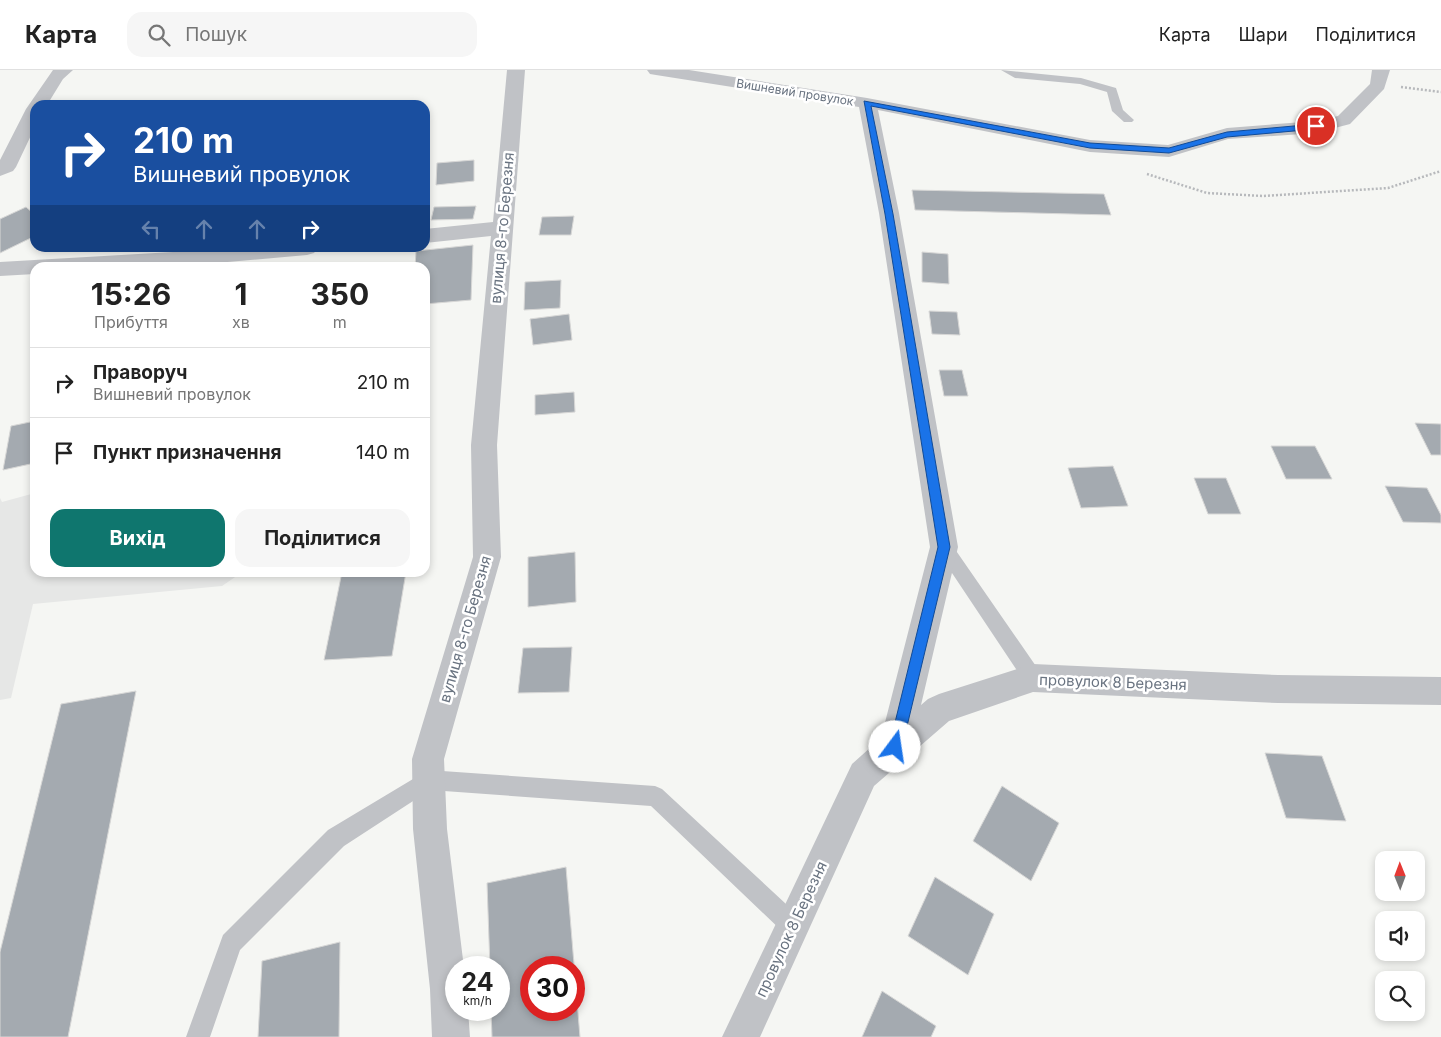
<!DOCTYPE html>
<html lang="uk">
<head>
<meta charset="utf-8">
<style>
	:root { --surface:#fff; --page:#f6f6f6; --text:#222; --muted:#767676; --line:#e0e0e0; --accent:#0f766e }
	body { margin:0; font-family:Inter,sans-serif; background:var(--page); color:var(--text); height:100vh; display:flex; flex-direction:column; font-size:19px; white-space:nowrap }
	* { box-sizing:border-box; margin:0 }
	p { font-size:16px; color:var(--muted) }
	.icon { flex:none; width:28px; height:28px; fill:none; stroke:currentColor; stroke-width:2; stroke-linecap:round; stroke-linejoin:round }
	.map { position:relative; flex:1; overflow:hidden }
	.side { position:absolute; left:30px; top:192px; width:400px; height:315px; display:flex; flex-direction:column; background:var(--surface); border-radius:15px; box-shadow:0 2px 8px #0003 }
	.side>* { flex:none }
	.banner { position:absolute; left:30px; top:30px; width:400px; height:152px; border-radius:15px; box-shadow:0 2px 8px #0003; background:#1a4fa0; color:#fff; overflow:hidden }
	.needle { width:32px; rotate:359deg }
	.controls { position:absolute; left:1375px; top:781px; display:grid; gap:10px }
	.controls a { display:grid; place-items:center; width:50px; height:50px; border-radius:10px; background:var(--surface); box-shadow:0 2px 8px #0003; font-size:25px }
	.speed { position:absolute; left:445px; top:886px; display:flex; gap:10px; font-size:25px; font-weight:700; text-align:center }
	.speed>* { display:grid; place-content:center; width:65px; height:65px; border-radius:50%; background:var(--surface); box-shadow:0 2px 8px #0003; line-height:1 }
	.speed small { font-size:12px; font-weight:400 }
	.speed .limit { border:8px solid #d22; background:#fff; color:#111 }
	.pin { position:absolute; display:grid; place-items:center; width:42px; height:42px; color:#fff; margin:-21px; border:2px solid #fff; border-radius:50%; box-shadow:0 1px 5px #0007 }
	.me { position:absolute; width:55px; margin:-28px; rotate:14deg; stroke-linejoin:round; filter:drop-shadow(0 0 4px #0008) }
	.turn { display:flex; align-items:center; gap:18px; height:105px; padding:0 20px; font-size:22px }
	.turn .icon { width:65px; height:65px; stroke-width:2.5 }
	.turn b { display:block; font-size:35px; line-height:42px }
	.lanes { display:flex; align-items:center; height:48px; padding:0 20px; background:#0003; justify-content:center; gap:25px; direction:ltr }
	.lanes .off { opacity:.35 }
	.eta { display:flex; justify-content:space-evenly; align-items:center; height:85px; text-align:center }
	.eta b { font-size:30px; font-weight:700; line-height:35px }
	.action { display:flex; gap:10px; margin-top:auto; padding:10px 20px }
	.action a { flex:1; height:58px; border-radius:15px; background:var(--accent); color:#fff; font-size:20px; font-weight:700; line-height:58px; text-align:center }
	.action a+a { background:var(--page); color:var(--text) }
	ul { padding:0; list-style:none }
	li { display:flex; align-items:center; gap:15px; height:70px; padding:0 20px; border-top:1px solid var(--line) }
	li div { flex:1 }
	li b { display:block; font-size:19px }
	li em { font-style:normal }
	header { display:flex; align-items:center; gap:30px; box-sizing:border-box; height:70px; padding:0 25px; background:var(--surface); border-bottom:1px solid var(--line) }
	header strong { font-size:24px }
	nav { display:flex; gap:28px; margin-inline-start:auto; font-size:18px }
	.search { width:350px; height:45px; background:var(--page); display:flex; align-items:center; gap:12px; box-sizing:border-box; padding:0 18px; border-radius:15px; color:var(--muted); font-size:19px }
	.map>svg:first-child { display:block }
</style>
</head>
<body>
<header>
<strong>Карта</strong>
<div class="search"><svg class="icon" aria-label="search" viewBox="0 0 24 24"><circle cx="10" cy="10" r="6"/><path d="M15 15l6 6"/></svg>Пошук</div>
<nav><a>Карта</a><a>Шари</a><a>Поділитися</a></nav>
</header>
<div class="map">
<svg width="1441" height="967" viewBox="0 0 1441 967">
	<rect width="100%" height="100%" fill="#f5f6f3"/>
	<path fill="#e6e7e6" d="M35,423V502L241,503L222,516L33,534L11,628L0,630V428L2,432Z"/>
	<path fill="#a4aab0" stroke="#d7d7d6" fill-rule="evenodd" d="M474,90V111L436,115L437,93Z
		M912,120L1104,124L1111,145L915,140Z
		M476,136L473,149L431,150L434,137Z
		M26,137L35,145V166L0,183V149Z
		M574,146L571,165H539L542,147Z
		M473,175L471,230L425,234V198H415L416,181Z
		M922,182L948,184L949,214L922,212Z
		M561,210L560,238L524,240L525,212Z
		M929,241L957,242L960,265L932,264Z
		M569,244L572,270L533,275L530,249Z
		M939,300H962L968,326H944Z
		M574,322L575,342L535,345V325Z
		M35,351V393L3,400L11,356Z
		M1415,353L1441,354V385H1431Z
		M1271,376H1315L1332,409H1286Z
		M1113,396L1128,436L1081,438L1068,398Z
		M1194,408H1226L1241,444H1208Z
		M1385,416L1427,418L1441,445V453L1403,452Z
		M575,482L576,532L528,537V487Z
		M342,502H406L392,586L324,590Z
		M572,577L569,622L518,623L523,578Z
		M136,621L68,967H0V882L61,634Z
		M1265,683L1322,686L1346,751L1286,748Z
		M1002,716L1059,753L1031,811L973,771Z
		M566,797L580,967H492L491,940H499V898H490L487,813ZM531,898H574V940H531Z
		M935,807L994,844L968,905L908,866Z
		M340,872L339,967H258L262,891Z
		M882,921L936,956L931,967H862Z"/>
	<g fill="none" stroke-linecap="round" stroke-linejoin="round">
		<path stroke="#b7b9bc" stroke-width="2.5" stroke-dasharray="2 2" stroke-linecap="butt" d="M1401,17L1441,22
			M1147,104L1207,123L1263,126L1388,118L1441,101"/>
		<path fill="#c0c2c6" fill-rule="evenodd" d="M1001,0L1081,8L1116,18L1123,40L1134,50L1132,52H1124L1112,41L1107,22L1080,14L1015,8Z
			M944,470L950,472L1040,602L1043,608L1040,614L1033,617L1026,614L938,482L935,477L938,472Z
			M428,700L655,716L662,719L800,847L803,855L800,863L792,866L784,863L651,736L430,720L344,776L240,880L210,967H186L223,865L328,760Z"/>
		<path fill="#c0c2c6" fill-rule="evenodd" d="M53,0H73L63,9L47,35H35V57L16,97L13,101L0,106V90L26,39Z
			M507,0H525L497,375L501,487L444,689L447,759L464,898H456V940H468L470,967H432L430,919L413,759L412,689L473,487L471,375L491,166L425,173V159L493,152Z
			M647,0H689L867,28L1090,70L1168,75L1227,58L1316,51L1338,46L1370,14L1372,0H1390L1384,19L1350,54L1316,63L1228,69L1169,87L1090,82L878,40L899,143L958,477L921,635L928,629L939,624L1033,594L1278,605L1441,607V635L1278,633L1033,622L949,651L874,716L760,967H722L852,694L881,668L930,477L879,143L859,37L656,5L650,4Z
			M242,178H318L314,183L307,185L160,198H35V204L0,206V192Z"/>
	</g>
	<path fill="#1a73e8" stroke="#114b97" d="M864,31L1090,73L1169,78L1227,62L1316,54L1320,56L1316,59L1227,67L1169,83L1090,78L871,36L893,144L950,477L902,677L900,682L895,683L891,682L889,677L938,477L885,144Z"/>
	<g text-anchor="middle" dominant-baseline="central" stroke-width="5" stroke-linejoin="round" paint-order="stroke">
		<g font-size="12" fill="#697380" stroke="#fff">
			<text transform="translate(795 22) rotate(9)">Вишневий провулок</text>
		</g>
		<g font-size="15" fill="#697380" stroke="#fff">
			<text transform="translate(502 158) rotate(-85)">вулиця 8-го Березня</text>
			<text transform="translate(465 559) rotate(-74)">вулиця 8-го Березня</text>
			<text transform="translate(1113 612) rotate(2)">провулок 8 Березня</text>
			<text transform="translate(791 859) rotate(-65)">провулок 8 Березня</text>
		</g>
	</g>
</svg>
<div class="controls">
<a><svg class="needle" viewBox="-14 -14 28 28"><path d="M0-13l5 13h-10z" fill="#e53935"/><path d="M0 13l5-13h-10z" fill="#767676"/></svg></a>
<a><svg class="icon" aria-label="sound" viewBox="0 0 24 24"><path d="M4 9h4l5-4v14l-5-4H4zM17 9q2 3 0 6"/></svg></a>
<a><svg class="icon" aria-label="search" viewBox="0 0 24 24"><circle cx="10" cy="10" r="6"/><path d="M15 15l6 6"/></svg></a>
</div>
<div class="speed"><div>24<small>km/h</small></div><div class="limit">30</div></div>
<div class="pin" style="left:1316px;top:56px;background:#d93025"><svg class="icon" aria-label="arrive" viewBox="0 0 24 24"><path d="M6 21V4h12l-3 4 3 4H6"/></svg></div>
<svg class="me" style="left:895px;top:677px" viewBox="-20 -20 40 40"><circle r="19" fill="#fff"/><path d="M0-13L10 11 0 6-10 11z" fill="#1a73e8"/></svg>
<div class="banner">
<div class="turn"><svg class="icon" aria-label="right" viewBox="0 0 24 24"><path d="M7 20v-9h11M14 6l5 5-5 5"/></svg><div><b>210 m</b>Вишневий провулок</div></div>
<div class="lanes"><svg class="icon off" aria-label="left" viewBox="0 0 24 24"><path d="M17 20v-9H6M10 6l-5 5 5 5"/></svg><svg class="icon off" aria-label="ahead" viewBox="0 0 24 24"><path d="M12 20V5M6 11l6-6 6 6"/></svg><svg class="icon off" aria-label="ahead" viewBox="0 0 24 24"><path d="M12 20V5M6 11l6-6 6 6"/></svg><svg class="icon" aria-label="right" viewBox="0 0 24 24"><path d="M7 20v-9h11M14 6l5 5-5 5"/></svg></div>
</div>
<section class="side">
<div class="eta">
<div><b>15:26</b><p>Прибуття</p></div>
<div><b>1</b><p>хв</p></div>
<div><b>350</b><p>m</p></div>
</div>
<ul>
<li><svg class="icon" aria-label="right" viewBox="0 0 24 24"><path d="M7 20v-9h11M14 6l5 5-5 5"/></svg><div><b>Праворуч</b><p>Вишневий провулок</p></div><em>210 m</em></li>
<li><svg class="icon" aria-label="arrive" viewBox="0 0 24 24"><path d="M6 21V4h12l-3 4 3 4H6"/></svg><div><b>Пункт призначення</b></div><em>140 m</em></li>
</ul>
<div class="action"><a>Вихід</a><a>Поділитися</a></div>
</section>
</div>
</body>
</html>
